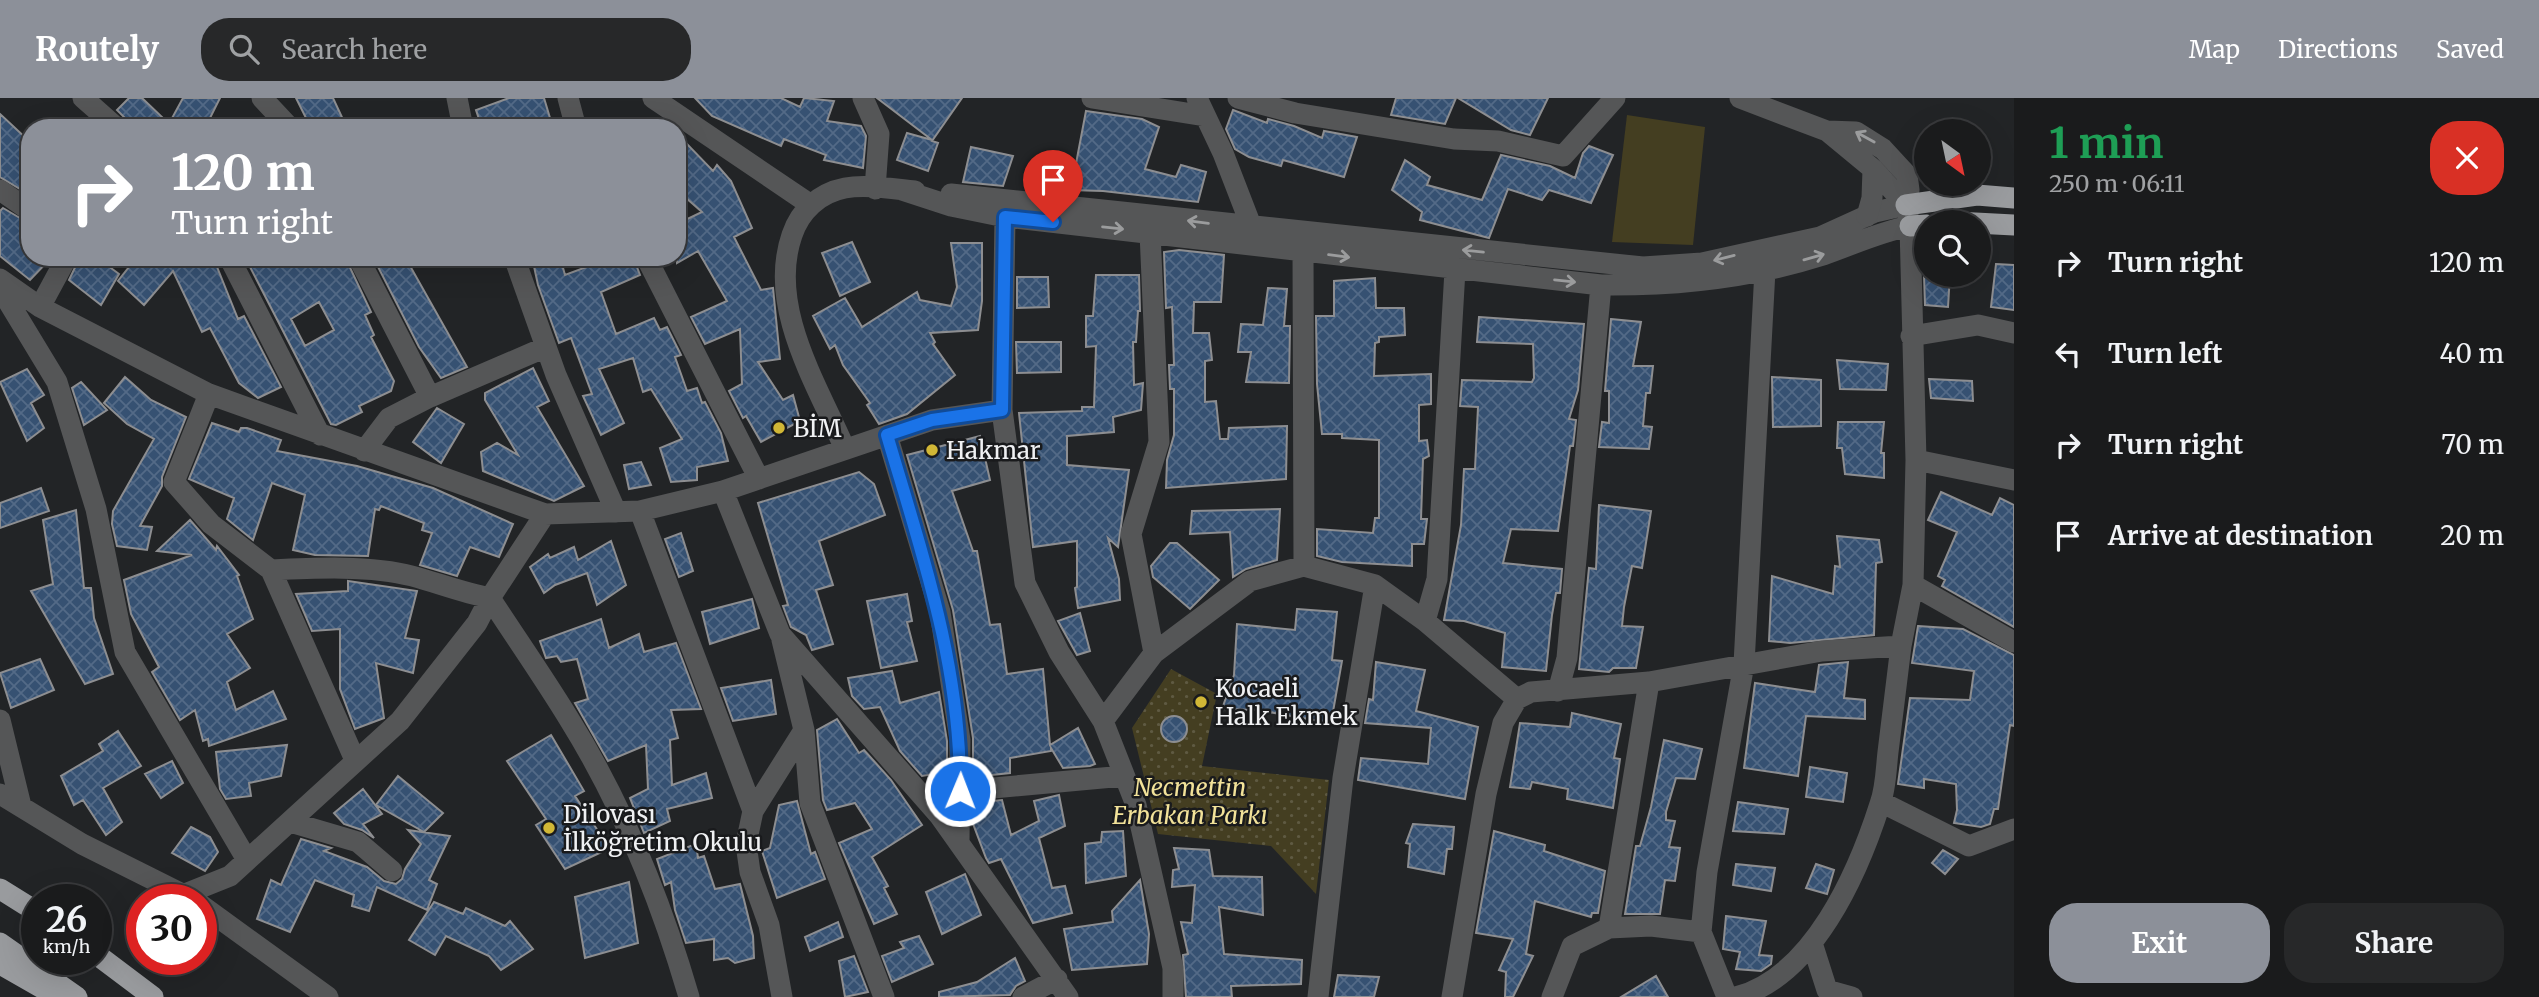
<!DOCTYPE html>
<html lang="en">
<head>
<meta charset="utf-8">
<style>
	:root { --surface:#1a1b1c; --page:#272829; --text:#f1f3f6; --muted:#9fa1a3; --line:#38393b; --accent:#8c9099 }
	body { margin:0; font-family:Merriweather,serif; background:var(--page); color:var(--text); height:100vh; display:flex; flex-direction:column; font-size:26px; white-space:nowrap }
	* { box-sizing:border-box; margin:0 }
	p { font-size:23px; color:var(--muted) }
	.icon { flex:none; width:38px; height:38px; fill:none; stroke:currentColor; stroke-width:2; stroke-linecap:round; stroke-linejoin:round }
	.map { position:relative; flex:1; overflow:hidden }
	.panel { display:flex; flex-direction:column; background:var(--surface); width:525px }
	.panel>* { flex:none }
	.top-card { position:absolute; left:21px; top:21px; width:665px; height:147px; border-radius:28px; box-shadow:0 7px 28px #0002,0 0 0 2px var(--line); background:#8c9099; color:#fff; overflow:hidden }
	.needle { width:46px; rotate:147deg }
	.buttons { position:absolute; left:1914px; top:21px; display:grid; gap:14px }
	.buttons a { display:grid; place-items:center; width:77px; height:77px; border-radius:50%; background:var(--surface); box-shadow:0 7px 28px #0002,0 0 0 2px var(--line); font-size:35px }
	.speed { position:absolute; left:21px; top:786px; display:flex; gap:14px; font-size:35px; font-weight:700; text-align:center }
	.speed>* { display:grid; place-content:center; width:91px; height:91px; border-radius:50%; background:var(--surface); box-shadow:0 7px 28px #0002,0 0 0 2px var(--line); line-height:1 }
	.speed small { font-size:18px; font-weight:400 }
	.speed .limit { border:10px solid #d22; background:#fff; color:#111 }
	.pin { position:absolute; display:grid; place-items:center; width:60px; height:60px; color:#fff; margin:-72px -30px; border-radius:50% 50% 50% 0; rotate:-45deg; box-shadow:0 0 7px #0007 }
	.pin .icon { rotate:45deg }
	.me { position:absolute; width:77px; margin:-38px; rotate:1deg; stroke-linejoin:round; filter:drop-shadow(0 0 5px #0008) }
	.turn { display:flex; align-items:center; gap:24px; height:147px; padding:0 35px; font-size:32px }
	.turn .icon { width:91px; height:91px; stroke-width:2.5 }
	.turn b { display:block; font-size:49px; line-height:60px }
	.round { display:grid; place-items:center; flex:none; width:74px; height:74px; border-radius:28px; background:var(--page) }
	.overview { display:flex; align-items:center; justify-content:space-between; height:119px; padding:0 35px }
	h1 { font-size:42px; font-weight:700; line-height:52px; color:#1e9e55 }
	.action { display:flex; gap:14px; margin-top:auto; padding:14px 35px }
	.action a { flex:1; height:80px; border-radius:28px; background:var(--accent); color:#fff; font-size:28px; font-weight:700; line-height:80px; text-align:center }
	.action a+a { background:var(--page); color:var(--text) }
	ul { padding:0; list-style:none }
	li { display:flex; align-items:center; gap:21px; height:91px; padding:0 35px }
	li div { flex:1 }
	li b { display:block; font-size:26px }
	li em { font-style:normal }
	header { display:flex; align-items:center; gap:42px; box-sizing:border-box; height:98px; padding:0 35px; background:var(--accent); color:#fff }
	header strong { font-size:33px }
	nav { display:flex; gap:38px; margin-inline-start:auto; font-size:24px }
	.search { width:490px; height:63px; background:var(--page); display:flex; align-items:center; gap:18px; box-sizing:border-box; padding:0 24px; border-radius:28px; color:var(--muted); font-size:26px }
	main { display:flex; flex:1; min-height:0 }
	.map>svg:first-child { display:block }
</style>
</head>
<body>
<header>
<strong>Routely</strong>
<div class="search"><svg class="icon" aria-label="search" viewBox="0 0 24 24"><circle cx="10" cy="10" r="6"/><path d="M15 15l6 6"/></svg>Search here</div>
<nav><a>Map</a><a>Directions</a><a>Saved</a></nav>
</header>
<main>
<div class="map">
<svg width="2014" height="899" viewBox="0 0 2014 899">
	<defs>
		<pattern id="park-dots" width="8" height="8" patternUnits="userSpaceOnUse" patternTransform="scale(1.75)"><rect width="8" height="8" fill="#443e21"/><path d="M2 2h.1M6 6h.1" fill="none" stroke="#5f5a42" stroke-width="1.8" stroke-linecap="round"/></pattern>
		<pattern id="building-cross-hatch" width="8" height="8" patternUnits="userSpaceOnUse" patternTransform="scale(1.75)"><rect width="8" height="8" fill="#365172"/><path d="M0 0l8 8M0 8l8-8" fill="none" stroke="#536a87"/></pattern>
	</defs>
	<rect width="100%" height="100%" fill="#222426"/>
	<path fill="#443e21" d="M1627,17L1705,29L1693,147L1612,144Z"/>
	<path fill="url(#park-dots)" d="M1171,571L1217,596L1202,668L1329,682L1316,796L1271,748L1158,736L1132,630Z"/>
	<path fill="url(#building-cross-hatch)" stroke="#8d8e91" stroke-width="2" fill-rule="evenodd" d="M129,0H142L163,20L154,30H130L126,21L117,12Z
		M183,0H220L205,30H186L171,22Z
		M296,0H333L347,30H311Z
		M509,0H544L553,30H482L476,12Z
		M695,0H781L800,9L804,0L834,3L827,23L861,28L866,38L863,70L824,62L826,57L784,41L781,48L712,18Z
		M877,0H962L932,43L938,45L928,73L897,62L907,35L932,42Z
		M1396,0H1456L1445,26L1391,17Z
		M1458,0H1548L1530,37L1511,32Z
		M1233,12L1267,25L1268,21L1294,28L1322,40L1324,33L1357,39L1344,79L1283,62L1281,68L1249,59L1235,51L1226,31Z
		M1086,13L1142,21L1159,29L1145,71L1176,79L1181,67L1206,74L1198,104L1103,93L1071,92Z
		M0,16L30,44V97L0,79Z
		M677,45L684,50L687,46L713,73L717,67L731,83L752,130L734,139L761,192L773,190L780,261L758,264L783,302L793,297L800,323L761,344L746,318L743,320L729,293L742,286L740,231L705,246L691,219L727,203L698,153L677,165V161L665,167L661,159H677V126L702,114L677,92Z
		M1589,48L1613,57L1591,105L1549,92L1542,102L1508,91L1489,140L1420,122L1422,114L1392,92L1405,62L1430,79L1427,87L1482,102L1501,57L1550,68L1575,80L1583,55Z
		M971,49L1013,58L1003,88L963,84Z
		M3,110L30,126V159H52L30,182L0,158V113Z
		M852,144L870,184L840,198L822,155Z
		M951,145H982V203L978,232L930,235L935,244L933,246L955,277L907,316L879,326L867,307L870,305L843,267L835,247L830,251L813,218L845,200L862,229L917,194L920,202L951,208L957,189Z
		M1179,152L1224,157L1221,204H1194L1193,235H1209L1212,262L1205,263V304L1216,303L1220,341H1228L1229,330L1287,328L1286,381L1166,390L1167,362L1174,337V291H1170L1169,267H1174L1172,209L1166,210L1164,154Z
		M80,159H96L119,176L101,207L69,182Z
		M137,159H213L238,221L244,218L281,289L258,300L239,285L210,230L202,234L173,173L144,207L118,183Z
		M266,159H345L371,214L365,217L374,237L371,239L394,283L391,293L359,308L362,314L336,327L331,326L249,167ZM319,204L334,232L305,248L291,221Z
		M373,159H405L467,269L441,280L419,249Z
		M532,159H560L565,177L600,164L596,159H633L640,177L601,194L616,236L654,220L660,232L667,229L681,257L675,259L687,293L697,290L702,305L705,304L721,335L728,363L697,369V382L671,384L660,350L682,341L651,291L643,294L633,260L599,271L624,325L601,337L583,298L592,296L571,240L559,245L538,187Z
		M1996,166L2014,167V212L1991,209Z
		M1096,177H1139L1140,213H1138L1136,244H1133L1134,287L1143,285L1141,312L1113,319L1114,334L1067,338V367L1129,372L1118,449L1108,440L1119,481L1120,502L1078,510L1075,490L1077,489V443L1033,449L1019,315L1082,313V309H1094L1096,248L1086,249V218H1093Z
		M1924,177H1950L1948,209L1925,207Z
		M1017,179H1048L1049,209L1017,210Z
		M1375,180L1376,210H1404L1405,237L1379,239V244L1375,245L1374,278L1431,276V306L1419,307V343L1427,342L1429,358L1423,361L1421,421H1427L1424,446H1412V468L1342,464L1317,458V431L1373,435L1375,420H1379V342L1342,340V336H1322L1317,286L1316,218H1334V183Z
		M1268,190L1287,191L1284,228H1290L1289,285L1246,284L1251,254H1238L1241,226L1263,227Z
		M1479,219L1584,226L1578,292L1569,321L1576,322L1573,348H1570L1558,433L1511,431L1503,465L1562,471L1560,495H1556L1552,517L1546,573L1502,569L1505,535L1464,523L1444,522L1461,427L1464,371H1475L1478,309L1460,308L1462,282L1532,284L1534,280L1533,246L1477,244Z
		M1611,221L1641,224L1633,268H1653L1650,295H1646L1643,328L1652,329L1649,351L1599,349L1602,324L1609,325V293H1605Z
		M1016,244H1061V274L1017,275Z
		M1837,262L1888,266L1886,292L1840,291Z
		M533,270L549,303L537,309L584,388L554,403L483,373L481,354L497,345L518,357L485,302V295Z
		M27,271L44,297L31,305L44,330L27,343L0,284Z
		M125,279L151,302L186,319L162,379V388L140,428L152,429L147,452L117,448L112,426L113,413L154,341L127,326L104,305Z
		M1772,279L1821,282V328L1773,329Z
		M1929,281L1972,283L1973,303L1931,300Z
		M81,284L107,312L84,327L72,290Z
		M437,310L464,326L441,365L413,344Z
		M1838,324H1884L1881,355H1884V380L1845,376L1842,350H1837Z
		M212,325L239,334L241,330H247L281,342L277,353L357,368L433,390L513,426L499,459L470,449L457,478L420,467L432,435L422,432L424,425L381,408L379,412L375,411L368,458L315,457L293,452L305,397L272,385L253,442L227,421L234,400L189,381Z
		M980,338L990,382L952,393L973,453H977L990,527L1000,526L1007,576L1043,571L1050,647L1078,630L1095,666L1090,668L1063,670L1051,650V653L1010,660V675L973,679V640L953,512L907,357Z
		M641,364L651,387L629,391L624,367Z
		M859,374L874,386L885,417L819,443L833,487L816,492L833,546L812,552L806,537L791,529L783,508L788,507L758,405Z
		M41,390L49,413L0,430V405Z
		M1941,394L1992,417L2000,400L2014,407V529L1942,488L1945,482L1938,478L1957,434L1928,422Z
		M1599,407L1651,413L1642,470L1632,468L1624,509L1622,528L1643,529L1636,570H1613L1609,574L1579,571L1589,470L1596,471Z
		M1280,411L1277,462L1246,471L1233,479L1230,434L1190,436L1192,413Z
		M76,412L84,490H91L94,520L113,576L85,586L31,493L53,486L43,422Z
		M190,422L216,452L217,448L239,477L237,478L253,521L227,536L250,570L227,584L236,612L273,593L286,621L209,648L208,641L203,643L195,612L180,622L152,574L159,569L131,516L124,482L192,457L157,453Z
		M681,435L693,473L679,479L665,441Z
		M1837,438L1879,442L1882,464L1876,465L1874,537L1790,545L1769,543L1772,478L1833,496L1835,468L1840,469Z
		M611,443L626,487L597,507L587,475L555,487L544,495L530,469L548,456L550,460L574,449L578,462Z
		M1170,445H1177L1219,482L1190,511L1153,479L1151,468Z
		M348,483L417,493L405,540L419,542L413,575L376,565L384,620L355,631L340,591V531L312,533L296,496L348,493Z
		M907,496L912,523L907,524L917,563L881,570L867,503Z
		M752,501L759,530L710,546L702,514Z
		M1297,511L1337,514L1332,562L1342,563L1331,625L1258,612L1222,611L1234,577L1237,526L1295,532Z
		M1080,515L1090,553L1077,557L1058,523Z
		M601,521L609,550L639,536L644,554L676,545L701,611L671,612L678,640L670,642L672,687L706,675L712,700L667,711L670,723L644,735L630,700L648,691L646,647L608,663L575,605L588,601L577,561L561,564L557,558L546,560L540,543Z
		M1918,528L1963,531L2014,557V628L2010,627L1998,711H1994L1990,726L1981,729L1954,725L1957,712L1956,686L1924,681V690L1898,686L1910,600L1970,602L1974,573L1912,565Z
		M40,561L54,592L11,610L0,575Z
		M1376,564L1425,572L1416,613L1478,629L1465,701L1358,682L1361,660L1428,666L1431,630L1365,625L1369,601L1373,602Z
		M1848,564L1844,600L1865,602V621L1806,618L1798,678L1744,670L1755,585L1815,594L1819,567Z
		M892,573L900,605L939,594L947,643V674L922,678L900,653L880,609L864,611L852,598L848,580Z
		M771,582L776,616L733,623L721,590Z
		M1572,615L1621,626L1614,660L1620,661L1613,710L1567,701L1568,691L1532,684L1530,691L1510,689L1520,625L1570,629Z
		M1161 631a13 13 0 1 1 26 0a13 13 0 1 1-26 0Z
		M837,621L859,655L864,652L891,682L922,727L872,759L888,788L884,790L897,816L874,826L839,745L872,731L855,705L827,712L823,702L817,632Z
		M118,633L141,668L103,690L122,724L106,737L83,702L74,707L61,678L103,653L99,646Z
		M551,637L584,693L575,698L606,745V752L565,771L536,727L546,721L507,663Z
		M1664,642L1702,651L1695,681L1676,680L1666,714V722L1675,723L1669,749L1680,750L1675,783L1665,782L1660,816H1625L1636,748H1640L1651,709Z
		M287,647L281,678L249,685L251,698L226,701L220,691L216,654Z
		M172,663L183,685L161,700L145,676Z
		M1810,669L1847,675L1843,704L1806,699Z
		M398,678L443,715L424,734L376,707Z
		M363,691L382,716L363,726L374,740L362,732L344,726L334,715Z
		M1059,697L1065,728L1039,740L1052,790L1065,788L1072,815L1033,825L1001,761L989,765L986,760L972,723L975,722L974,705L1002,702L1011,737L1039,723L1034,703Z
		M797,703L811,756L815,754L825,781L777,800L762,753L770,750L779,707Z
		M1738,704L1788,711L1784,736L1733,733Z
		M1413,726L1454,729L1452,751H1447L1444,776L1408,769L1410,746L1406,745Z
		M191,729L210,739L218,754L205,773L172,755Z
		M408,732L450,738L429,782L437,786L427,812L377,789L369,813L352,808L354,797L315,782L290,834L257,821L271,782L281,787L301,741L331,750L324,753L367,769L384,783L396,786L402,781L405,771L421,746Z
		M1123,733L1126,778L1086,785L1085,746L1101,744L1102,734Z
		M1494,733L1545,747L1544,753L1605,773L1598,815H1592L1591,819L1535,803L1526,856L1533,858L1513,899H1505L1506,874L1499,872L1513,841L1476,835Z
		M696,746L698,760L704,758L715,791L740,786L753,838L754,860L735,865L728,860L714,862V841L686,845L675,812L671,784L665,787L657,761Z
		M1174,750L1209,752L1213,778L1262,779L1263,817L1219,809L1224,856L1302,862L1301,886L1231,888L1232,899H1186L1183,857L1188,856L1181,824L1192,825L1195,787L1172,789L1173,772L1179,771Z
		M1943,752L1958,761L1945,776L1932,765Z
		M1736,766L1775,770L1771,793L1733,787Z
		M1816,766L1834,772L1827,796L1806,790Z
		M965,776L981,817L942,836L926,794Z
		M1140,782L1149,836L1147,866L1072,872L1064,831L1113,824L1112,813Z
		M629,784L638,845L585,860L575,799Z
		M434,804L463,816L466,810L505,828L510,823L533,851L501,872L489,858L446,838L435,857L409,842Z
		M1726,818L1766,823L1759,857L1772,858L1771,866L1761,873L1736,871L1740,854L1723,851Z
		M838,824L843,839L810,853L805,839Z
		M919,838L933,866L892,884L882,858L904,850L900,844Z
		M854,858L868,894L845,899L839,863Z
		M1015,860L1025,883L1016,888L1010,897L939,899V894L977,884Z
		M1338,877L1379,879L1374,899H1334Z
		M1656,878L1668,899H1621Z"/>
	<g fill="none" stroke-linecap="round" stroke-linejoin="round">
		<path stroke="#555657" stroke-width="21" d="M83,0L117,30
			M262,0L290,30
			M457,0L463,30
			M568,0L576,30
			M653,0L811,107
			M863,0L879,36L875,91
			M1092,0L1205,18
			M1197,0L1223,55L1252,130
			M1238,0L1295,15L1454,41L1498,43L1563,58L1615,0
			M0,92L30,113
			M902,92L951,108L1005,119L1601,187C1677,188 1751,180 1823,157C1852,147 1879,134 1910,128L1916,362L1913,487L1901,548
			M951,96L1643,169L1702,165L1820,139L1875,114L1906,107
			M1005,119L1002,312L1025,485L1059,554L1103,623L1136,707L1173,870V899
			M1303,153L1304,468
			M229,159L320,337
			M358,159L430,299
			M514,159L556,277L616,414
			M646,159L759,381
			M0,181L40,209L209,296L545,416L640,413L723,393L932,322L1002,312
			M0,190L57,284L96,411L125,554L247,762
			M40,209L67,159
			M1911,238L1978,227L2014,235
			M209,296L174,384L211,426L271,472L355,662
			M887,337L940,514L960,642L959,745
			M845,351C817,286 767,209 792,137C800,113 819,95 845,90C866,86 894,91 915,93
			M364,353L389,320L430,299L546,249
			M1916,362L2014,382
			M723,393L780,536L939,717L1068,899
			M640,413L753,713
			M271,472C312,470 372,467 412,478C438,485 463,495 490,500C516,540 544,580 569,621C622,706 661,803 689,899
			M1913,487L2014,544
			M1425,523L1437,481L1455,172
			M782,542L804,632L810,705L884,899
			M1154,555L1250,483L1304,468L1375,487L1425,523L1517,601
			M1558,593L1567,560L1601,187
			M0,622L21,708
			M1103,623L1154,555L1131,436L1159,344L1150,134
			M960,693L1124,678
			M0,696L82,746L194,802
			M1881,704L1969,748L2014,731
			M290,724L358,744L392,773
			M185,796L230,778L400,623L477,525L490,500L545,416
			M201,807L328,899
			M1609,830L1649,584
			M1701,834L1707,774L1744,566L1765,172
			M1812,845L1827,892L1852,899
			M782,899L769,827L750,774L746,746L753,713L804,632
			M1023,899L1057,881
			M1318,899L1343,680L1375,487
			M1452,899L1486,696L1503,625L1517,601L1531,594L1649,584L1822,553L1901,548C1897,583 1892,619 1888,654C1886,671 1886,690 1880,706C1858,775 1813,879 1736,899
			M1552,899L1572,848L1609,830L1651,828L1701,834L1727,899"/>
		<path stroke="#555657" stroke-width="21" d="M1740,0L1827,33L1856,34L1883,51L1907,77L1909,92L1906,107L1910,128
			M1827,33L1873,71L1906,107
			M1954,86L1977,97
			M1867,118L1872,100L1873,71"/>
		<path stroke="#999b9e" stroke-width="21" d="M1906,107L1977,97L2014,100
			M1956,124L2014,127
			M1910,128L1927,127
			M0,791L37,814
			M0,845L77,899
			M96,856L153,899
			M0,866L58,899"/>
	</g>
	<defs><path id="oneway-shaft" d="M-6 0H5M1.5-3L5.5 0L1.5 3" fill="none" stroke-width="1.6" stroke-linecap="round" stroke-linejoin="round" transform="scale(1.75)"/></defs>
	<g stroke="#9b9c9d">
		<use href="#oneway-shaft" transform="translate(1865 39) rotate(-151)"/>
		<use href="#oneway-shaft" transform="translate(1198 124) rotate(-173)"/>
		<use href="#oneway-shaft" transform="translate(1113 130) rotate(6)"/>
		<use href="#oneway-shaft" transform="translate(1473 153) rotate(-174)"/>
		<use href="#oneway-shaft" transform="translate(1339 158) rotate(7)"/>
		<use href="#oneway-shaft" transform="translate(1814 159) rotate(-16)"/>
		<use href="#oneway-shaft" transform="translate(1724 160) rotate(166)"/>
		<use href="#oneway-shaft" transform="translate(1565 183) rotate(6)"/>
	</g>
	<g fill="none" stroke-linecap="round" stroke-linejoin="round">
		<defs>
			<path id="route" d="M960,693C961,567 922,456 887,337L932,322L1002,312L1005,119L1053,124"/>
		</defs>
		<use href="#route" stroke="#114b97" stroke-width="18"/>
		<use href="#route" stroke="#1a73e8" stroke-width="12"/>
	</g>
	<g fill="#d1b736" stroke="#191a1c" stroke-width="2.5">
		<circle cx="779" cy="330" r="7"/>
		<circle cx="932" cy="352" r="7"/>
		<circle cx="1201" cy="604" r="7"/>
		<circle cx="549" cy="730" r="7"/>
	</g>
	<g text-anchor="middle" dominant-baseline="central" stroke-width="5" stroke-linejoin="round" paint-order="stroke">
		<g font-size="24" fill="#f0f1f3" stroke="#191a1c" text-anchor="start">
			<text x="793" y="330">BİM</text>
			<text x="946" y="352">Hakmar</text>
			<text x="1215" y="590">Kocaeli<tspan x="1215" dy="28">Halk Ekmek</tspan></text>
			<text x="563" y="716">Dilovası<tspan x="563" dy="28">İlköğretim Okulu</tspan></text>
		</g>
		<g font-size="24" font-style="italic" fill="#f2e299" stroke="#191a1c">
			<text x="1190" y="689">Necmettin<tspan x="1190" dy="28">Erbakan Parkı</tspan></text>
		</g>
	</g>
</svg>
<div class="buttons">
<a><svg class="needle" viewBox="-14 -14 28 28"><path d="M0-13l5 13h-10z" fill="#e53935"/><path d="M0 13l5-13h-10z" fill="#9fa1a3"/></svg></a>
<a><svg class="icon" aria-label="search" viewBox="0 0 24 24"><circle cx="10" cy="10" r="6"/><path d="M15 15l6 6"/></svg></a>
</div>
<div class="speed"><div>26<small>km/h</small></div><div class="limit">30</div></div>
<div class="pin" style="left:1053px;top:124px;background:#d93025"><svg class="icon" aria-label="arrive" viewBox="0 0 24 24"><path d="M6 21V4h12l-3 4 3 4H6"/></svg></div>
<svg class="me" style="left:960px;top:693px" viewBox="-20 -20 40 40"><circle r="17" fill="#1a73e8" stroke="#fff" stroke-width="3"/><path d="M0-11L8 9 0 5-8 9z" fill="#fff"/></svg>
<div class="top-card">
<div class="turn"><svg class="icon" aria-label="right" viewBox="0 0 24 24"><path d="M7 20v-9h11M14 6l5 5-5 5"/></svg><div><b>120 m</b>Turn right</div></div>
</div>
</div>
<section class="panel">
<div class="overview"><div><h1>1 min</h1><p>250 m · 06:11</p></div><a class="round" style="background:#d93025;color:#fff"><svg class="icon" aria-label="close" viewBox="0 0 24 24"><path d="M6 6l12 12M18 6L6 18"/></svg></a></div>
<ul>
<li><svg class="icon" aria-label="right" viewBox="0 0 24 24"><path d="M7 20v-9h11M14 6l5 5-5 5"/></svg><div><b>Turn right</b></div><em>120 m</em></li>
<li><svg class="icon" aria-label="left" viewBox="0 0 24 24"><path d="M17 20v-9H6M10 6l-5 5 5 5"/></svg><div><b>Turn left</b></div><em>40 m</em></li>
<li><svg class="icon" aria-label="right" viewBox="0 0 24 24"><path d="M7 20v-9h11M14 6l5 5-5 5"/></svg><div><b>Turn right</b></div><em>70 m</em></li>
<li><svg class="icon" aria-label="arrive" viewBox="0 0 24 24"><path d="M6 21V4h12l-3 4 3 4H6"/></svg><div><b>Arrive at destination</b></div><em>20 m</em></li>
</ul>
<div class="action"><a>Exit</a><a>Share</a></div>
</section>
</main>
</body>
</html>
